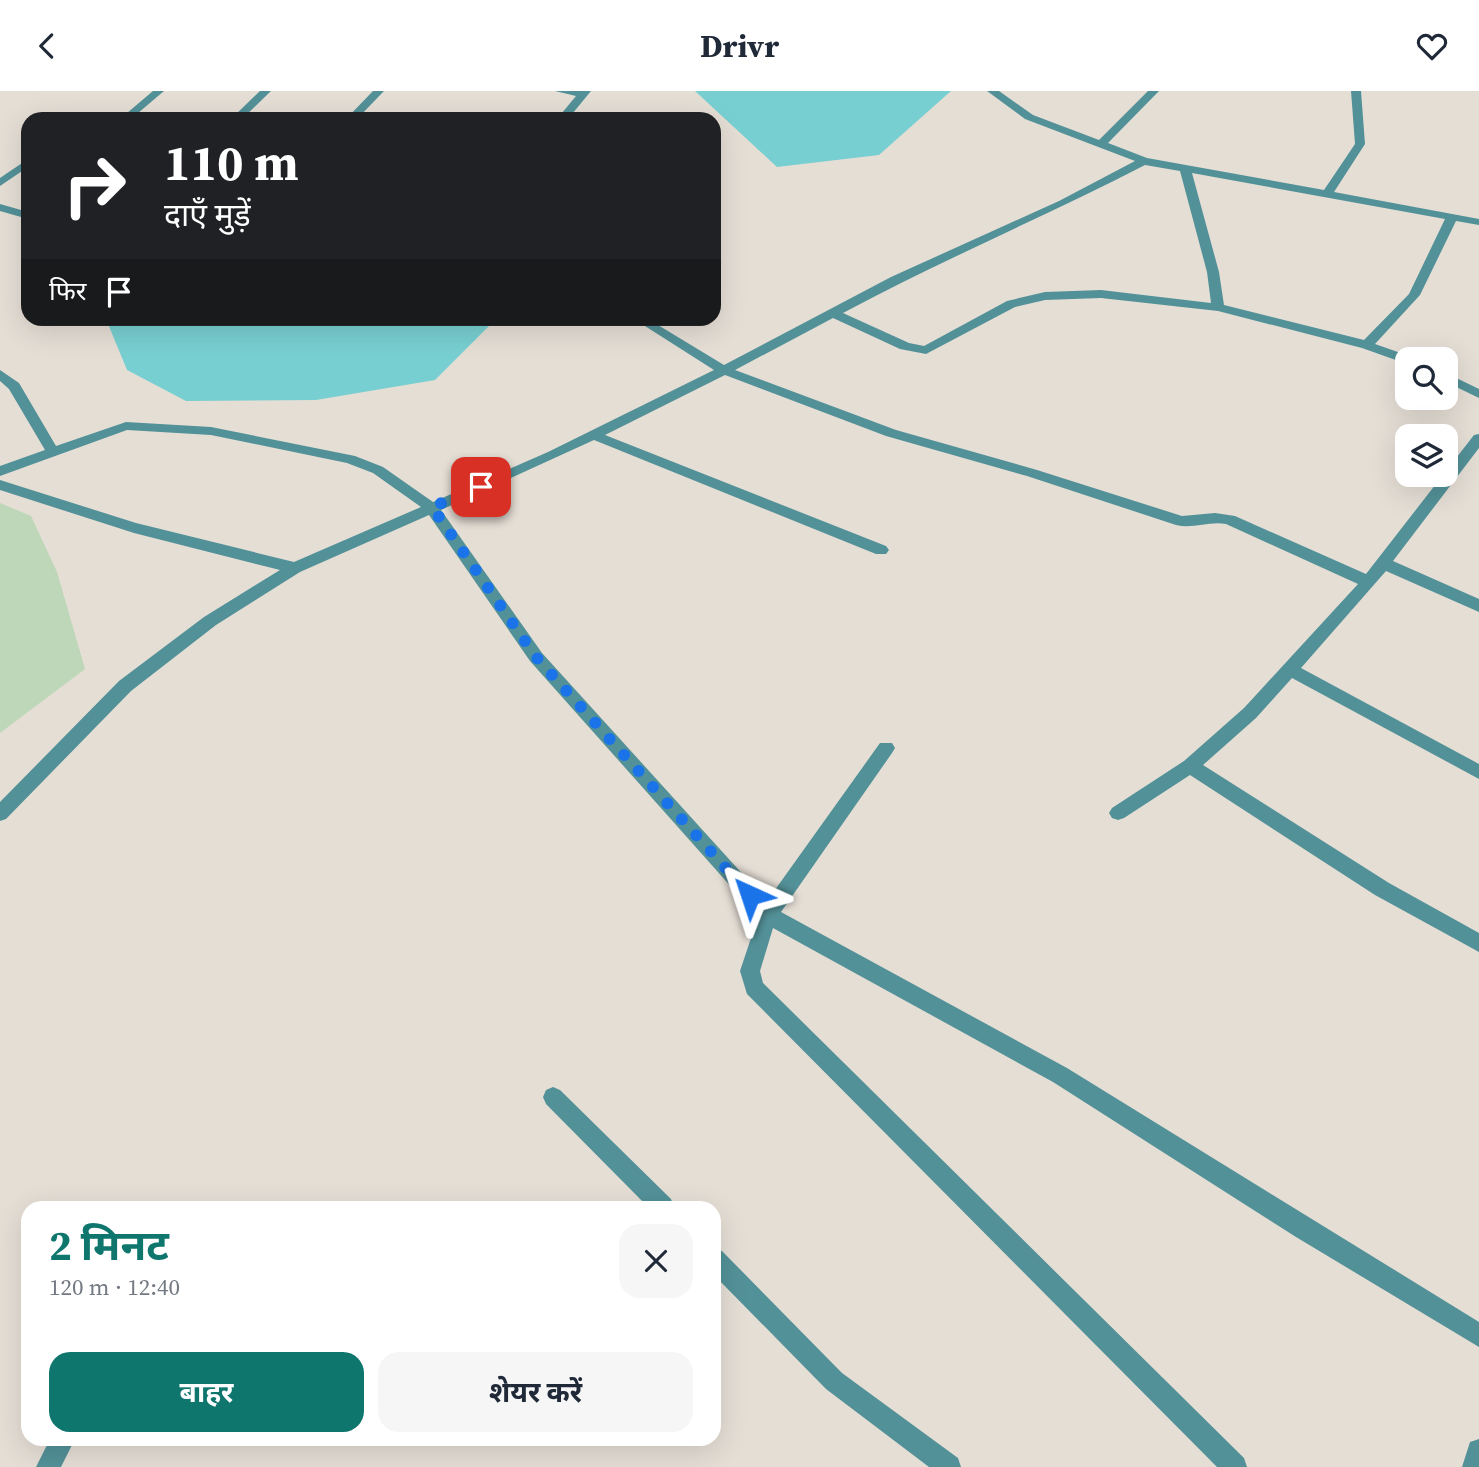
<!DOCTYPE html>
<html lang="hi">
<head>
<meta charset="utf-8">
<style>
	:root { --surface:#fff; --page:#f6f6f7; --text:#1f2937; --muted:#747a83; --accent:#0f766e }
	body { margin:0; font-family:"Source Serif 4","Noto Sans Devanagari",serif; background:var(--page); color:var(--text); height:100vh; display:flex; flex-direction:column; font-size:26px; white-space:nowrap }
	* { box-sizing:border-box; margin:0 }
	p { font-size:23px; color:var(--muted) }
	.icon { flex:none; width:38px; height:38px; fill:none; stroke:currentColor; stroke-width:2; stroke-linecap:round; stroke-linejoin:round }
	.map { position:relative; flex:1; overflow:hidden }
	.side { position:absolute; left:21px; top:1110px; width:700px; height:245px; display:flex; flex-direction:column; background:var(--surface); border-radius:21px; box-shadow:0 7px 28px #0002 }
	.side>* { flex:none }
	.hud { position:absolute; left:21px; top:21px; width:700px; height:214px; border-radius:21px; box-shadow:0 7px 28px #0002; background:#202124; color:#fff; overflow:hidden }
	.controls { position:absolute; left:1395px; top:256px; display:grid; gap:14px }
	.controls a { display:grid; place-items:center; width:63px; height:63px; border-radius:14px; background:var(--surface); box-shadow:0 7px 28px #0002; font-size:35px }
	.pin { position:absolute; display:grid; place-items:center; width:60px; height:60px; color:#fff; margin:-30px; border-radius:14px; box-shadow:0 4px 10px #0006 }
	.me { position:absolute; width:77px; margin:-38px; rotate:318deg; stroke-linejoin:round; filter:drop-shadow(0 0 5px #0008) }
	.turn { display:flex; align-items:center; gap:24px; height:147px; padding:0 28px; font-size:32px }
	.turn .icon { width:91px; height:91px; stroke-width:2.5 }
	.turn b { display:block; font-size:49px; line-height:60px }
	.then { display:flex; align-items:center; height:66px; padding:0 28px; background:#0003; gap:14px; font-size:26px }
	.round { display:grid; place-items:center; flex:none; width:74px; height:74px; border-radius:21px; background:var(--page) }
	.headline { display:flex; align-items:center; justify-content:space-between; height:119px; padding:0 28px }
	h1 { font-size:42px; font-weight:700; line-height:52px; color:var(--accent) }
	.cta { display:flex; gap:14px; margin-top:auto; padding:14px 28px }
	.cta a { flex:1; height:80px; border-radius:21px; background:var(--accent); color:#fff; font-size:28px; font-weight:700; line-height:80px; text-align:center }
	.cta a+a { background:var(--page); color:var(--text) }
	header { display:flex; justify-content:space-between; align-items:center; height:91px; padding:0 28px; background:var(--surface); font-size:32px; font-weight:700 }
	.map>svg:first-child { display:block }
</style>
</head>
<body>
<header><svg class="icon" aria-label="back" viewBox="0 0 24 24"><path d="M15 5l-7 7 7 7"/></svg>Drivr<svg class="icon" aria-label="heart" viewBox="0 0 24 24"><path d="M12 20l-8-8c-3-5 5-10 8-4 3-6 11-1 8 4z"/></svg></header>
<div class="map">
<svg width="1479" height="1376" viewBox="0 0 1479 1376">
	<rect width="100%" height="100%" fill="#e5ded5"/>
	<path fill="#bdd7b8" d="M0,412L31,425L57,481L85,578L0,642Z"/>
	<path fill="#78cfd1" d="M695,0H951L879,64L777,76Z
		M106,228H496L435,289L316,309L186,310L127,279Z"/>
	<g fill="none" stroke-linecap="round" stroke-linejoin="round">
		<path fill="#539198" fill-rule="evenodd" d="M153,0H164L131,28H120Z
			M260,0H271L242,28H231Z
			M373,0H384L357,28H346Z
			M555,0H591L568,28H557L576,5Z
			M987,0H999L1033,24L1099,49L1148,0H1159L1108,52L1147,67L1324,99L1355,53L1351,0H1361L1365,53L1334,101L1479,128V134L1456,130L1420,204L1375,253L1412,266L1407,268V273L1362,257L1218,220L1101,207L1045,209L1015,216L926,263L900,258L833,227L735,279L896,339L1037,379L1182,425L1215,422L1235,425L1366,483L1474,344L1479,343V357L1393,470L1479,508V521L1386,480L1301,577L1479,673V688L1292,587L1256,627L1203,674L1389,792L1479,842V861L1375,804L1190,684L1124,727L1118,729L1112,727L1109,722L1112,717L1184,670L1244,617L1358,493L1226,433C1209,430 1193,438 1176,434L1027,385L886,345L725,284L605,344L886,455L889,459L886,463H876L594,349L441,419L542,562L767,810L880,652H892L895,657L892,662L781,821L1067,977L1479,1231V1256L1296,1146L1053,991L773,837L760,880L763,892L1244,1367L1247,1376H1217L747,903L740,880L758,826L530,570L429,424L300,481L216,534L131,600L6,728L0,730V711L119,590L204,526L280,479L134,442L0,399V389L136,432L294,471L421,416L373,382L347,372L211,344L127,339L0,385V375L45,359L9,298L0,290V279L19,292L56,355L126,331L211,336L355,365L383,376L433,411L548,361L714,279L634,228H648L724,274L891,186L1059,110L1135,70L1025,28ZM1145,74L1180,80L1207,181L1211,212L1101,199L1045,201L1007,210L924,255L909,252L843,222C942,169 1046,125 1145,74ZM1192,82L1445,128L1409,203L1364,249L1224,214L1219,181Z
			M28,68V76L0,95V87Z
			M0,113L28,121V128L0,120Z
			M1446,282L1479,298V307L1446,291Z
			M553,996L560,999L671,1108L674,1116H648L546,1013L543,1006L546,999Z
			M714,1157L722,1160L842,1282L958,1367L961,1376H929L826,1298L714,1184Z
			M50,1348H75L61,1376H36Z
			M1479,1348V1376H1462L1470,1351Z"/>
	</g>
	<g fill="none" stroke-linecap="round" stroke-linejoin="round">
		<path stroke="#1a73e8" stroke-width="12" stroke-dasharray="0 21.6" d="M481,396L432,416L536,566L750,804"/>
	</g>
</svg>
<div class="controls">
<a><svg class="icon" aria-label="search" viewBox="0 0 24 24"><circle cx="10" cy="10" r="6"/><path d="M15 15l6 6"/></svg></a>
<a><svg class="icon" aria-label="layers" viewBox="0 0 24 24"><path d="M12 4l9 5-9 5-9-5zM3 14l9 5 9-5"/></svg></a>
</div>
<div class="pin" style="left:481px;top:396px;background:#d93025"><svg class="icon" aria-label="arrive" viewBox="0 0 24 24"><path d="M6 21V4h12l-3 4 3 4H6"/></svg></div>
<svg class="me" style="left:750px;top:804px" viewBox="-20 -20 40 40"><path d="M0-17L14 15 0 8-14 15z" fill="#1a73e8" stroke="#fff" stroke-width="4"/></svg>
<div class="hud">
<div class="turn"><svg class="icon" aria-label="right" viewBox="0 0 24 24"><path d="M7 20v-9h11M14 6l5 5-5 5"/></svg><div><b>110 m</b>दाएँ मुड़ें</div></div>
<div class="then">फिर<svg class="icon" aria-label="arrive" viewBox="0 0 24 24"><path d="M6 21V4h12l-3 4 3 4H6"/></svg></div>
</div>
<section class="side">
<div class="headline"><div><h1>2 मिनट</h1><p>120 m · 12:40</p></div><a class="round"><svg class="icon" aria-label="close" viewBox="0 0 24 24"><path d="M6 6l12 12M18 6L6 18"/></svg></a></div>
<div class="cta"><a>बाहर</a><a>शेयर करें</a></div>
</section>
</div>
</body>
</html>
